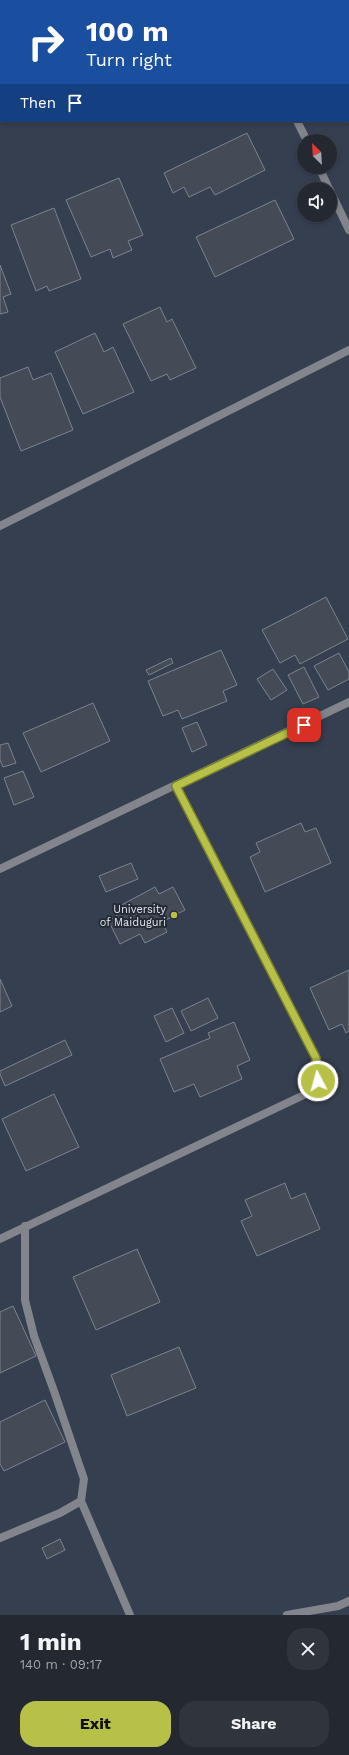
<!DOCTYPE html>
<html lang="en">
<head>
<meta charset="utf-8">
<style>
	:root { --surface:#232831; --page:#2f343d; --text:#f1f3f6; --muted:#a3a6ab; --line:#40444d; --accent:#b7c148 }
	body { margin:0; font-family:"Work Sans",sans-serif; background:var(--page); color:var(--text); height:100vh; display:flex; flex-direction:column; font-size:15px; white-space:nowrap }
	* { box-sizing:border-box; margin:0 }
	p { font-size:13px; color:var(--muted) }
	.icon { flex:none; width:22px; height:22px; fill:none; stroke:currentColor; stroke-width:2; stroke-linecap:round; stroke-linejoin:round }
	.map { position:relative; height:1615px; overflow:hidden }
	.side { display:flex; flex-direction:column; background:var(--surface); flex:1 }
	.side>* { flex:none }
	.top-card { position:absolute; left:0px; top:0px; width:349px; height:122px; box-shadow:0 2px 6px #0003,0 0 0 1px var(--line); background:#1a4fa0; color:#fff; overflow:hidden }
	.needle { width:26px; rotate:336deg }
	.tools { position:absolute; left:297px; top:134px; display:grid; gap:8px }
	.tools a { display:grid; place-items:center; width:40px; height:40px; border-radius:50%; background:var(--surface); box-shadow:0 2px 6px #0003,0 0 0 1px var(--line); font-size:20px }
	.pin { position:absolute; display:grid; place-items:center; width:34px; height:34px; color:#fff; margin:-17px; border-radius:8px; box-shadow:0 2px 6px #0006 }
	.me { position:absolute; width:44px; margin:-22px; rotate:354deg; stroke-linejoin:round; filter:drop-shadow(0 0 3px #0008) }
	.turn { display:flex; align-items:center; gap:14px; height:84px; padding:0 20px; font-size:18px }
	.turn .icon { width:52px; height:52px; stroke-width:2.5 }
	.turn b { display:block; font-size:28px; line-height:34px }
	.then { display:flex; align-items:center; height:38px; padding:0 20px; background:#0003; gap:8px; font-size:15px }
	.round { display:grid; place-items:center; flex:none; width:42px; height:42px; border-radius:16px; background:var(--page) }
	.headline { display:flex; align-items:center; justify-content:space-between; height:68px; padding:0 20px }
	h1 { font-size:24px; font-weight:700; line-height:30px }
	.button { display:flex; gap:8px; margin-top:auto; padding:8px 20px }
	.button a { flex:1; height:46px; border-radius:16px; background:var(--accent); color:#111; font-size:16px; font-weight:700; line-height:46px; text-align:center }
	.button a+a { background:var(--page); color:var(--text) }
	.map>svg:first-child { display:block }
</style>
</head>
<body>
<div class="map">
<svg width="349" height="1615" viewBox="0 0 349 1615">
	<rect width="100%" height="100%" fill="#2f3541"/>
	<path fill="#363f50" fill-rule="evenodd" d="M0,0H349V1615H0ZM1,1H348V121H1ZM304,141H330V167H304ZM304,189H330V215H304Z"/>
	<path fill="#444b57" stroke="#7c8390" d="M247,133L265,170L215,195L210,187L189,197L184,187L173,193L164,173Z
		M119,178L143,235L128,241L132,250L113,258L110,249L91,257L66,200Z
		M275,200L294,239L215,277L196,237Z
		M54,208L81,279L49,291L47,286L36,291L11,225Z
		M0,265L11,294L3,297L8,312L0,314Z
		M160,307L167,322L172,319L196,368L170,380L167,374L151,381L123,324Z
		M95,333L104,352L113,347L134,392L83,414L55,352Z
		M28,367L33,380L51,373L73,430L21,451L0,397V378Z
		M326,597L348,639L300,664L295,655L280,663L262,630Z
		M221,650L237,685L223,691L227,701L182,719L178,710L163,716L148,681Z
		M339,653L349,672V679L328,690L314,666Z
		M171,658L173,663L149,675L146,670Z
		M304,667L319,697L303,704L288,675Z
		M273,669L287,690L271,700L257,679Z
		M93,703L110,741L41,772L23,733Z
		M197,722L207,745L192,752L182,728Z
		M8,743L16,763L3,767L0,760V745Z
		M23,771L34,797L14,805L4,778Z
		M301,823L305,832L316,828L331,863L265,892L250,857L260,852L256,843Z
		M131,863L138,879L106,892L99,876Z
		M155,887L159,894L173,887L185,910L162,922L167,932L145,943L140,934L120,944L108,920L117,916L114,909Z
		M349,970V1031L346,1033L342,1024L329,1030L310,988Z
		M0,979L12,1006L0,1012Z
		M208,998L218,1018L191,1031L181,1011Z
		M172,1008L184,1033L166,1042L154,1016Z
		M234,1022L250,1060L237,1066L242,1079L200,1097L194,1084L174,1092L160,1059L210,1038L208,1033Z
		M65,1040L72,1055L5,1086L0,1074V1071Z
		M54,1094L79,1147L26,1171L2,1119Z
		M285,1183L291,1199L305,1193L320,1229L257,1256L241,1221L252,1216L245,1200Z
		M137,1249L160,1302L96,1330L73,1277Z
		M13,1306L36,1356L0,1373V1312Z
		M179,1347L196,1388L127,1416L111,1375Z
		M45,1400L65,1442L4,1471L0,1464V1422Z
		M60,1539L65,1550L47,1559L42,1548Z"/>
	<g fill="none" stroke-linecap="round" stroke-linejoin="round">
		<path stroke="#82868c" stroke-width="8" d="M256,0V1
			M297,121L307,141
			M319,167L329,189
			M330,190L349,230
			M0,526L349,350
			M0,869L349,702
			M0,1239L308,1093L318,1081L316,1058L176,786
			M81,1501L130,1615
			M0,1538L60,1513L81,1501L84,1479L54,1391L34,1336L25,1300V1226
			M287,1615L338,1606L349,1601"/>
	</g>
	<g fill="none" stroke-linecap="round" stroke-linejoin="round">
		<defs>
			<path id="route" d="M304,725L176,786L316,1058L318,1081"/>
		</defs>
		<use href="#route" stroke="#777d2f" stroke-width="10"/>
		<use href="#route" stroke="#b7c148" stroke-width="7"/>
	</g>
	<circle fill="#b7c148" stroke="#252b36" stroke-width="1.5" cx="174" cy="915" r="4"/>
	<g text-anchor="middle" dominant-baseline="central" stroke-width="4" stroke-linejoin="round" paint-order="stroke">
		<g font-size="11" fill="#e1e5ec" stroke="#252b36" text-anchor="end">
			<text x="166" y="909">University<tspan x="166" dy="13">of Maiduguri</tspan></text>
		</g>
	</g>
</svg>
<div class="tools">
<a><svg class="needle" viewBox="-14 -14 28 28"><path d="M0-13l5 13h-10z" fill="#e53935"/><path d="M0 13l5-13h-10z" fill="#a3a6ab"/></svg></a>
<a><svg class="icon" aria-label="sound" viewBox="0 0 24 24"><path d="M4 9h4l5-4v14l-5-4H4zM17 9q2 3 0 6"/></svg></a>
</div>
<div class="pin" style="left:304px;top:725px;background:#d93025"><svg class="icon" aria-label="arrive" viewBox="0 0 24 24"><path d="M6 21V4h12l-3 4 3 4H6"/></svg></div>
<svg class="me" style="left:318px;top:1081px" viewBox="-20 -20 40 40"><circle r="17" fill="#b7c148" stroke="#fff" stroke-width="3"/><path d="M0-11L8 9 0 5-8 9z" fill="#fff"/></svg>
<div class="top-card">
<div class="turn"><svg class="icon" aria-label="right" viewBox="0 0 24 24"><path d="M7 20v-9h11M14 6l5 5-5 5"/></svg><div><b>100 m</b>Turn right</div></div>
<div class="then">Then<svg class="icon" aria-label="arrive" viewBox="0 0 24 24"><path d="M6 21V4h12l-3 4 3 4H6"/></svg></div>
</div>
</div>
<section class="side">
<div class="headline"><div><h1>1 min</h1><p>140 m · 09:17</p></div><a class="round"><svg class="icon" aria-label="close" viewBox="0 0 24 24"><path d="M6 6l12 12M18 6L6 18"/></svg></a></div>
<div class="button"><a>Exit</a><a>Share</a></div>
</section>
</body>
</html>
